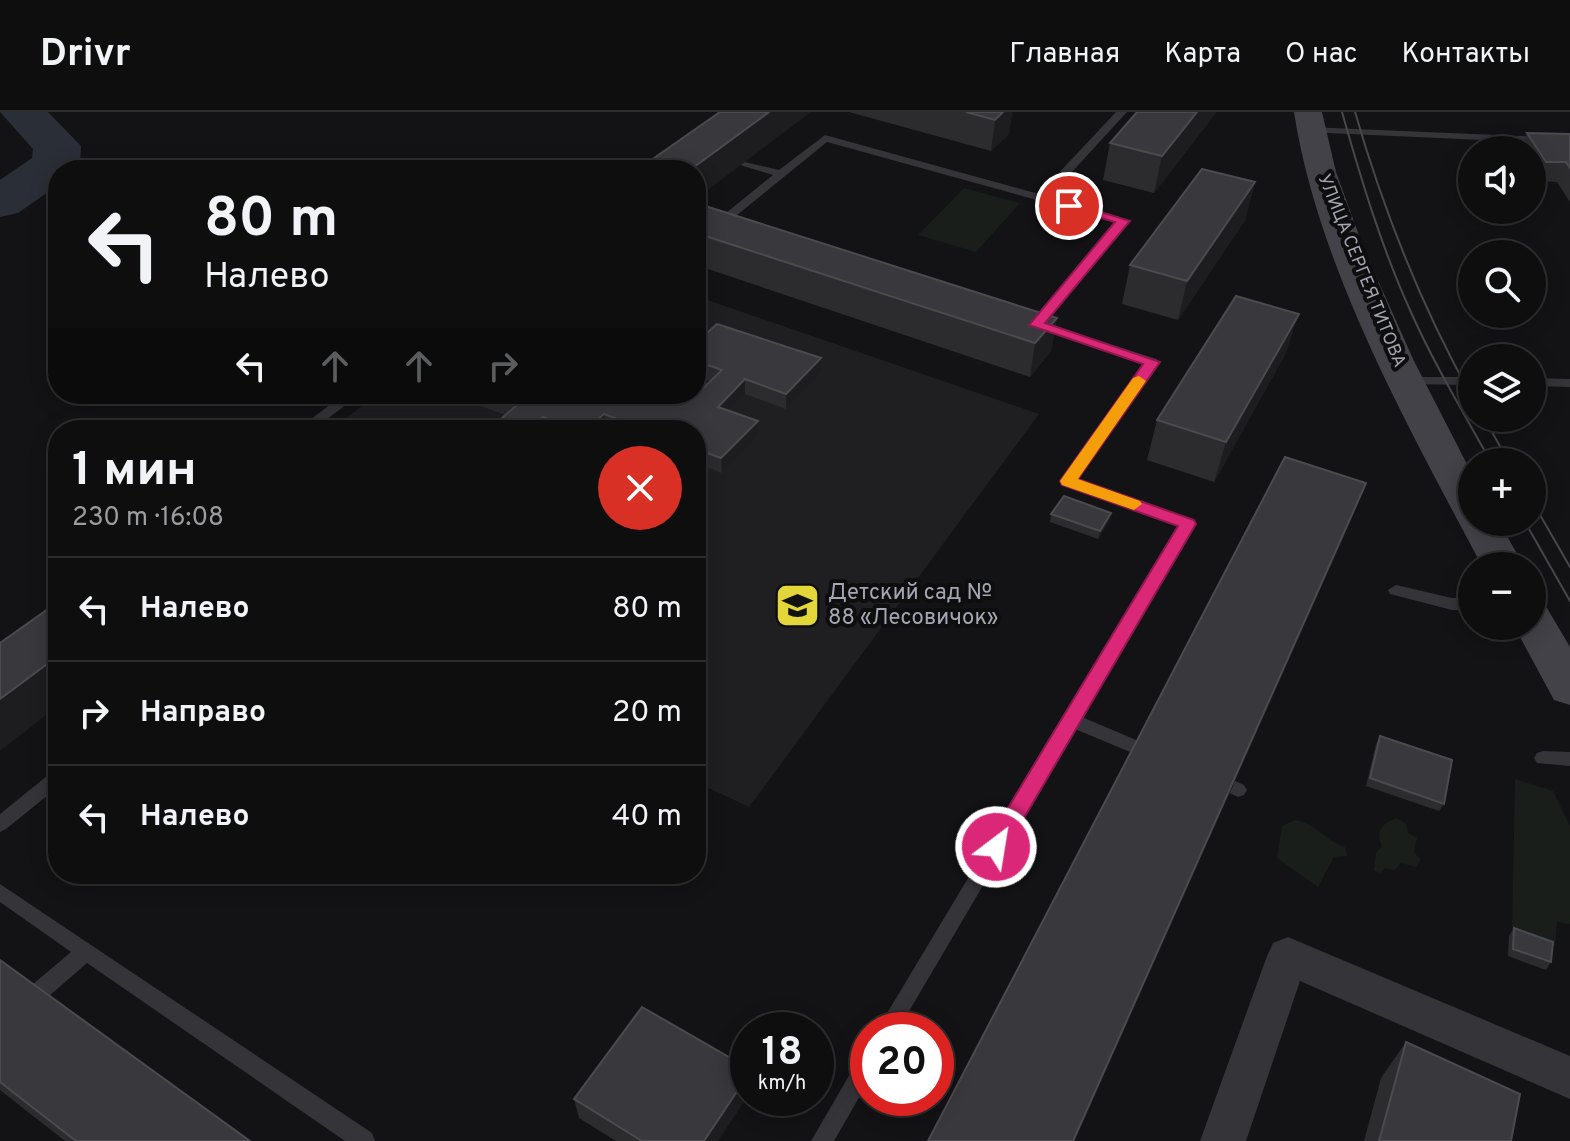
<!DOCTYPE html>
<html lang="ru">
<head>
<meta charset="utf-8">
<style>
	:root { --surface:#0e0e0f; --page:#171718; --text:#f1f3f6; --muted:#9b9c9e; --line:#2e2e2f }
	body { margin:0; font-family:Overpass,sans-serif; background:var(--page); color:var(--text); height:100vh; display:flex; flex-direction:column; font-size:30px; white-space:nowrap }
	* { box-sizing:border-box; margin:0 }
	p { font-size:26px; color:var(--muted) }
	.icon { flex:none; width:44px; height:44px; fill:none; stroke:currentColor; stroke-width:2; stroke-linecap:round; stroke-linejoin:round }
	.map { position:relative; flex:1; overflow:hidden }
	.side { position:absolute; left:48px; top:308px; width:658px; height:464px; display:flex; flex-direction:column; background:var(--surface); border-radius:32px; box-shadow:0 4px 20px #0003,0 0 0 2px var(--line) }
	.side>* { flex:none }
	.hud { position:absolute; left:48px; top:48px; width:658px; height:244px; border-radius:32px; box-shadow:0 4px 20px #0003,0 0 0 2px var(--line); background:#0e0e0f; color:var(--text); overflow:hidden }
	.fabs { position:absolute; left:1458px; top:24px; display:grid; gap:16px }
	.fabs a { display:grid; place-items:center; width:88px; height:88px; border-radius:50%; background:var(--surface); box-shadow:0 4px 20px #0003,0 0 0 2px var(--line); font-size:40px }
	.speed { position:absolute; left:730px; top:900px; display:flex; gap:16px; font-size:40px; font-weight:700; text-align:center }
	.speed>* { display:grid; place-content:center; width:104px; height:104px; border-radius:50%; background:var(--surface); box-shadow:0 4px 20px #0003,0 0 0 2px var(--line); line-height:1 }
	.speed small { font-size:20px; font-weight:400 }
	.speed .limit { border:12px solid #d22; background:#fff; color:#111 }
	.pin { position:absolute; display:grid; place-items:center; width:68px; height:68px; color:#fff; margin:-34px; border:4px solid #fff; border-radius:50%; box-shadow:0 2px 8px #0007 }
	.me { position:absolute; width:88px; margin:-44px; rotate:31deg; stroke-linejoin:round; filter:drop-shadow(0 0 6px #0008) }
	.turn { display:flex; align-items:center; gap:28px; height:168px; padding:0 24px; font-size:36px }
	.turn .icon { width:104px; height:104px; stroke-width:2.5 }
	.turn b { display:block; font-size:56px; line-height:68px }
	.lanes { display:flex; align-items:center; height:76px; padding:0 24px; background:#0003; justify-content:center; gap:40px; direction:ltr }
	.lanes .off { opacity:.35 }
	.round { display:grid; place-items:center; flex:none; width:84px; height:84px; border-radius:42px; background:var(--page) }
	.head { display:flex; align-items:center; justify-content:space-between; height:136px; padding:0 24px }
	h1 { font-size:48px; font-weight:700; line-height:60px }
	ul { padding:0; list-style:none }
	li { display:flex; align-items:center; gap:24px; height:104px; padding:0 24px; border-top:2px solid var(--line) }
	li div { flex:1 }
	li b { display:block; font-size:30px }
	li em { font-style:normal }
	header { display:flex; align-items:center; gap:48px; box-sizing:border-box; height:112px; padding:0 40px; background:var(--surface); border-bottom:2px solid var(--line) }
	header strong { font-size:38px }
	nav { display:flex; gap:44px; margin-inline-start:auto; font-size:28px }
	.map>svg:first-child { display:block }
</style>
</head>
<body>
<header>
<strong>Drivr</strong>
<nav><a>Главная</a><a>Карта</a><a>О нас</a><a>Контакты</a></nav>
</header>
<div class="map">
<svg width="1570" height="1029" viewBox="0 0 1570 1029">
	<rect width="100%" height="100%" fill="#131214"/>
	<path fill="#1f1f21" d="M696,184L1039,302L749,695L696,670V318H330L378,282H696Z"/>
	<path fill="#191e1b" d="M964,76L1020,91L976,140L918,123Z
		M1515,667L1553,679L1570,714V812L1557,810L1555,834L1512,821Z
		M1397,706L1406,712L1408,721L1417,726L1414,741L1421,747L1416,755L1401,751L1395,758L1385,756L1381,761L1374,759L1376,741L1382,734C1375,719 1382,711 1397,706Z
		M1295,708C1317,712 1325,729 1345,735L1347,744L1334,745L1318,775L1277,746L1282,714Z"/>
	<g fill="none" stroke-linecap="round" stroke-linejoin="round">
		<path fill="#2a2e37" fill-rule="evenodd" d="M0,0H48L81,34L80,52L76,58H58V73L18,101L0,105V68L32,46L33,37Z"/>
		<path fill="#343439" fill-rule="evenodd" d="M1116,0H1127L1049,85L1129,109L1044,212L1157,247L1158,250L1077,367L1193,409L1195,412L1082,605L1148,633L1151,638L1148,643L1142,645L1075,617L898,918H877L1179,414L1063,372L1061,369L1144,252L1028,213L1116,110L827,30L726,112V116H717L711,113L773,63L740,53V49L779,58L825,23L1039,82Z
			M1309,15L1570,26V32L1305,20L1304,18Z
			M1406,265H1472V273L1401,272L1399,269Z
			M1532,266L1570,267V275L1532,274Z
			M344,282H360L313,318H297Z
			M1396,473L1452,486H1472V498H1452L1390,482L1388,478Z
			M1543,639L1570,640V654L1537,651L1534,646L1537,641Z
			M58,658V675L6,717L0,720V702L52,660Z
			M1233,668L1244,673L1247,678L1244,683L1238,685L1227,680L1224,675L1227,670Z
			M0,772L372,1021L375,1029H345L87,851L40,892L33,894L26,892L23,885L26,878L71,840L0,790Z
			M868,940V970L834,1029H811L861,943Z"/>
		<path fill="#343439" fill-rule="evenodd" d="M1288,825L1570,944V987L1300,869L1246,1029H1200L1267,844L1273,831Z"/>
		<path fill="#424248" fill-rule="evenodd" d="M1294,0H1322L1336,60L1364,137L1414,249L1472,362V410H1499L1524,454H1482C1410,318 1318,156 1294,0Z
			M1532,491L1547,496L1570,535V593L1554,588L1514,514H1532Z"/>
		<path stroke="#47474d" stroke-width="2" d="M1342,0C1361,67 1381,134 1410,198C1433,250 1463,300 1491,350
			M1355,0C1384,100 1421,194 1472,285
			M1484,306L1509,350
			M1532,389L1570,455
			M1525,410L1570,489"/>
	</g>
	<path fill="#2c2c2f" d="M849,0H1012L1009,22L991,39Z
		M1137,0H1216L1215,2L1154,81L1103,68L1110,31Z
		M1527,21L1570,22V90L1557,70L1537,69L1532,61V38H1520Z
		M1255,70L1245,108L1178,208L1122,192L1130,153Z
		M696,91L1057,206L1051,239L1030,265L696,153Z
		M696,231L821,246V261L786,297L745,282L729,299L758,324L722,361L696,351V318H488L505,303L481,294L479,282H686L694,285L711,269L696,264Z
		M1286,241L1214,370L1147,348L1157,308Z
		M1111,401L1109,409L1098,427L1050,410L1051,402Z
		M1380,624L1444,692L1439,699L1366,674L1376,632Z
		M1514,816L1551,850L1546,858L1508,844L1509,824Z
		M0,848L250,1029H65L0,978Z
		M1406,930L1511,1029H1364L1381,966Z
		M748,983L718,1029H616L579,1006L574,987Z"/>
	<path fill="#1d1c1e" d="M769,0H811L696,87V58H690Z
		M1003,0H1012L1009,22L991,39L995,8Z
		M1197,0H1216L1215,2L1154,81L1162,44Z
		M1255,70L1245,108L1178,208L1187,169Z
		M1299,202L1286,241L1214,370L1226,330Z
		M1057,206L1051,239L1030,265L1035,231Z
		M821,246V261L786,297V282Z
		M745,267V282L718,310V295Z
		M604,302L605,317L604,318H586Z
		M543,305L545,318H528Z
		M758,309V324L722,361L721,346Z
		M1366,371L1350,411L1075,1029H1073Z
		M1111,401L1109,409L1098,427L1100,419Z
		M58,544V594L0,639V587Z
		M748,963V983L718,1029H704Z"/>
	<path fill="#39393d" stroke="#4a4a50" stroke-width="2" d="M720,0H769L690,58H637Z
		M966,0H1003L995,8Z
		M1137,0H1197L1162,44L1110,31Z
		M1527,21L1570,22V56L1566,50H1546Z
		M1202,57L1255,70L1187,169L1130,153Z
		M696,91L1057,206L1035,231L696,121Z
		M1236,184L1299,202L1226,330L1157,308Z
		M717,212L821,246L786,282L745,267L718,295L758,309L721,346L696,337V318H646L604,302L586,318H577L543,305L528,318H488L517,293L487,282H686L694,285L722,258L696,249V231Z
		M444,308L470,318H431Z
		M1285,345L1366,371L1073,1029H928Z
		M1064,384L1111,401L1100,419L1051,402Z
		M58,490V544L0,587V531Z
		M1380,624L1452,648L1444,692L1370,666Z
		M1514,816L1553,830L1551,850L1513,837Z
		M0,848L250,1029H76L0,970Z
		M642,895L748,956V963L704,1029H642L574,987Z
		M1406,930L1520,982L1511,1029H1379Z"/>
	<path fill="#db2777" stroke="#8e194d" stroke-width="2" d="M1069,90L1130,109L1045,211L1160,250L1078,367L1194,408L1196,412L1003,742L996,744L988,742L985,735L988,729L1178,414L1062,373L1060,369L1143,252L1029,213L1115,110L1065,96L1063,94Z"/>
	<path fill="#f59e0b" d="M1139,264L1146,269L1078,367L1140,389L1142,392L1134,398L1062,373L1060,369L1133,266Z"/>
	<defs>
		<symbol id="school-square" viewBox="-11 -11 22 22"><rect x="-9" y="-9" width="18" height="18" rx="4" fill="#e3d63b" stroke="#0e0e0f"/><path d="M0-5L7-2L0 1L-7-2ZM-4 1L0 2.5L4 1V4Q0 6-4 4Z" fill="#111"/></symbol>
	</defs>
	<g fill-rule="evenodd">
		<use href="#school-square" x="772" y="468" width="51" height="51"/>
	</g>
	<g text-anchor="middle" dominant-baseline="central" stroke-width="8" stroke-linejoin="round" paint-order="stroke">
		<g font-size="18" fill="#a5a6b3" stroke="#0e0e0f">
			<text transform="translate(1361 159) rotate(68)">УЛИЦА СЕРГЕЯ ТИТОВА</text>
		</g>
		<g font-size="22" fill="#a5a6b3" stroke="#0e0e0f" text-anchor="start">
			<text x="828" y="481">Детский сад №<tspan x="828" dy="25">88 «Лесовичок»</tspan></text>
		</g>
	</g>
</svg>
<div class="fabs">
<a><svg class="icon" aria-label="sound" viewBox="0 0 24 24"><path d="M4 9h4l5-4v14l-5-4H4zM17 9q2 3 0 6"/></svg></a>
<a><svg class="icon" aria-label="search" viewBox="0 0 24 24"><circle cx="10" cy="10" r="6"/><path d="M15 15l6 6"/></svg></a>
<a><svg class="icon" aria-label="layers" viewBox="0 0 24 24"><path d="M12 4l9 5-9 5-9-5zM3 14l9 5 9-5"/></svg></a>
<a>+</a>
<a>−</a>
</div>
<div class="speed"><div>18<small>km/h</small></div><div class="limit">20</div></div>
<div class="pin" style="left:1069px;top:94px;background:#d93025"><svg class="icon" aria-label="arrive" viewBox="0 0 24 24"><path d="M6 21V4h12l-3 4 3 4H6"/></svg></div>
<svg class="me" style="left:996px;top:735px" viewBox="-20 -20 40 40"><circle r="17" fill="#db2777" stroke="#fff" stroke-width="3"/><path d="M0-11L8 9 0 5-8 9z" fill="#fff"/></svg>
<div class="hud">
<div class="turn"><svg class="icon" aria-label="left" viewBox="0 0 24 24"><path d="M17 20v-9H6M10 6l-5 5 5 5"/></svg><div><b>80 m</b>Налево</div></div>
<div class="lanes"><svg class="icon" aria-label="left" viewBox="0 0 24 24"><path d="M17 20v-9H6M10 6l-5 5 5 5"/></svg><svg class="icon off" aria-label="ahead" viewBox="0 0 24 24"><path d="M12 20V5M6 11l6-6 6 6"/></svg><svg class="icon off" aria-label="ahead" viewBox="0 0 24 24"><path d="M12 20V5M6 11l6-6 6 6"/></svg><svg class="icon off" aria-label="right" viewBox="0 0 24 24"><path d="M7 20v-9h11M14 6l5 5-5 5"/></svg></div>
</div>
<section class="side">
<div class="head"><div><h1>1 мин</h1><p>230 m · 16:08</p></div><a class="round" style="background:#d93025;color:#fff"><svg class="icon" aria-label="close" viewBox="0 0 24 24"><path d="M6 6l12 12M18 6L6 18"/></svg></a></div>
<ul>
<li><svg class="icon" aria-label="left" viewBox="0 0 24 24"><path d="M17 20v-9H6M10 6l-5 5 5 5"/></svg><div><b>Налево</b></div><em>80 m</em></li>
<li><svg class="icon" aria-label="right" viewBox="0 0 24 24"><path d="M7 20v-9h11M14 6l5 5-5 5"/></svg><div><b>Направо</b></div><em>20 m</em></li>
<li><svg class="icon" aria-label="left" viewBox="0 0 24 24"><path d="M17 20v-9H6M10 6l-5 5 5 5"/></svg><div><b>Налево</b></div><em>40 m</em></li>
</ul>
</section>
</div>
</body>
</html>
